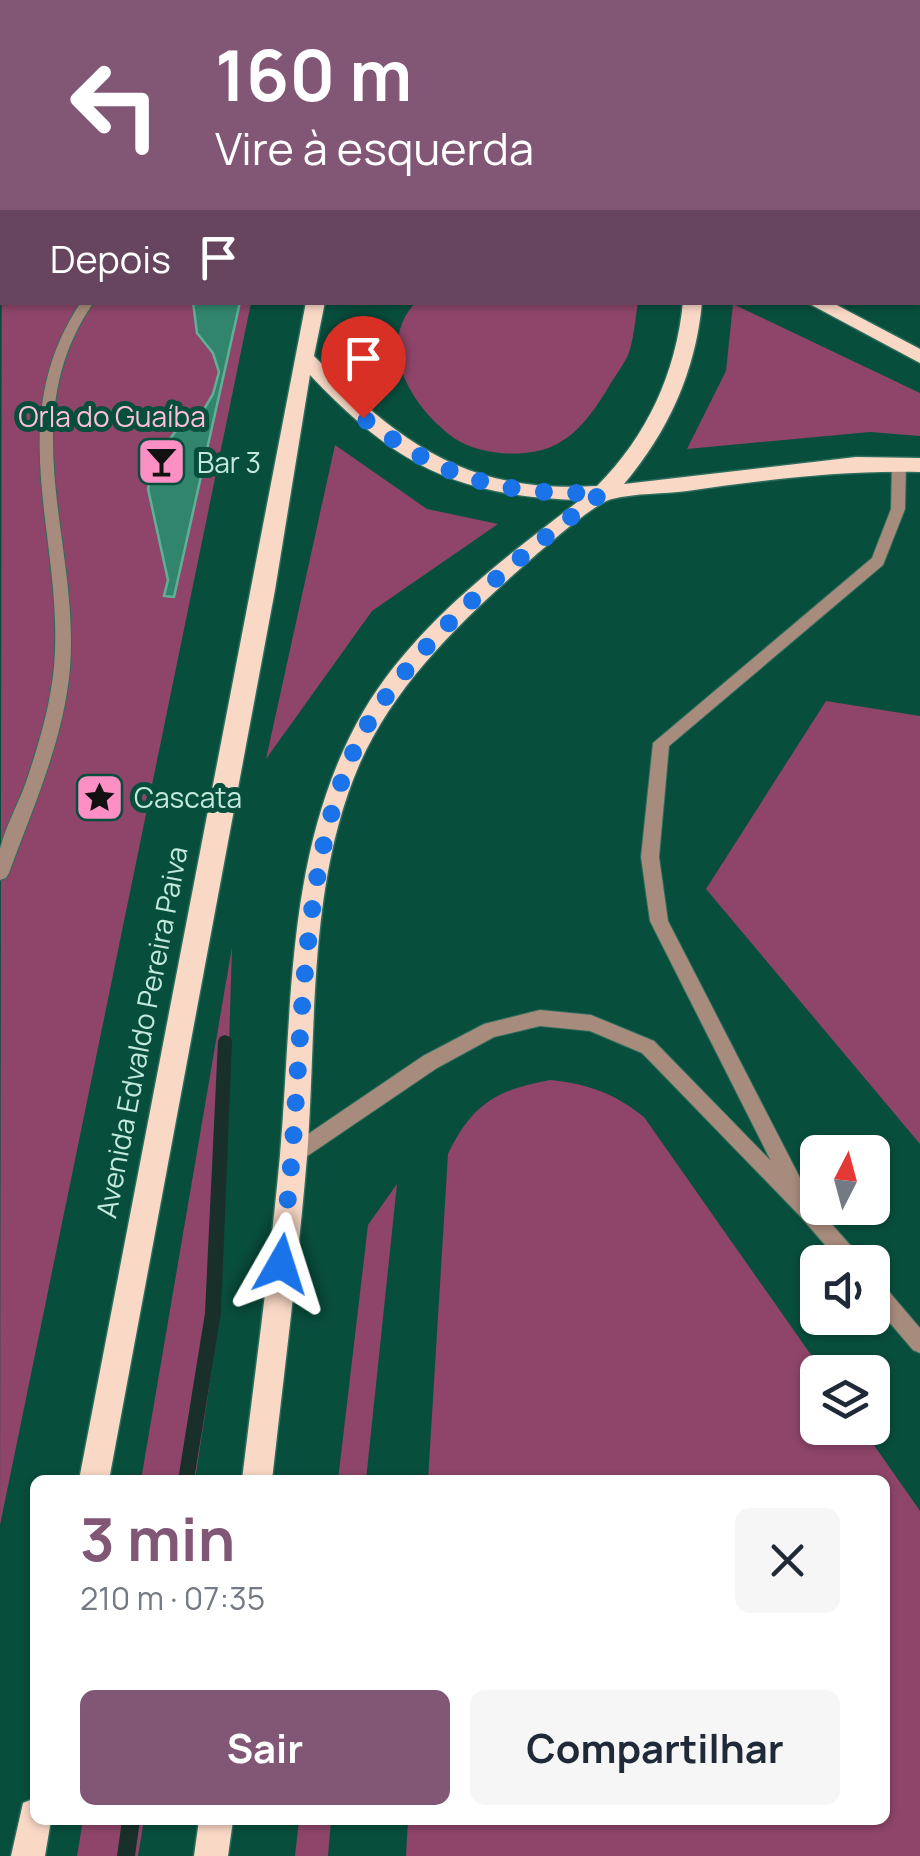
<!DOCTYPE html>
<html lang="pt">
<head>
<meta charset="utf-8">
<style>
	:root { --surface:#fff; --page:#f6f6f7; --text:#1f2937; --muted:#747a83; --accent:#825776 }
	body { margin:0; font-family:Manrope,sans-serif; background:var(--page); color:var(--text); height:100vh; display:flex; flex-direction:column; font-size:38px; white-space:nowrap }
	* { box-sizing:border-box; margin:0 }
	p { font-size:32px; color:var(--muted) }
	.icon { flex:none; width:55px; height:55px; fill:none; stroke:currentColor; stroke-width:2; stroke-linecap:round; stroke-linejoin:round }
	.map { position:relative; flex:1; overflow:hidden }
	.side { position:absolute; left:30px; top:1475px; width:860px; height:350px; display:flex; flex-direction:column; background:var(--surface); border-radius:15px; box-shadow:0 2px 8px #0004 }
	.side>* { flex:none }
	.hud { position:absolute; left:0px; top:0px; width:920px; height:305px; box-shadow:0 2px 8px #0004; background:#825776; color:#fff; overflow:hidden }
	.needle { width:65px; rotate:6deg }
	.buttons { position:absolute; left:800px; top:1135px; display:grid; gap:20px }
	.buttons a { display:grid; place-items:center; width:90px; height:90px; border-radius:15px; background:var(--surface); box-shadow:0 2px 8px #0004; font-size:50px }
	.pin { position:absolute; display:grid; place-items:center; width:85px; height:85px; color:#fff; margin:-102px -42px; border-radius:50% 50% 50% 0; rotate:-45deg; box-shadow:0 0 10px #0007 }
	.pin .icon { rotate:45deg }
	.me { position:absolute; width:110px; margin:-55px; rotate:6deg; stroke-linejoin:round; filter:drop-shadow(0 0 8px #0008) }
	.turn { display:flex; align-items:center; gap:35px; height:210px; padding:0 50px; font-size:45px }
	.turn .icon { width:130px; height:130px; stroke-width:2.5 }
	.turn b { display:block; font-size:70px; line-height:85px }
	.then { display:flex; align-items:center; height:95px; padding:0 50px; background:#0003; gap:20px; font-size:38px }
	.round { display:grid; place-items:center; flex:none; width:105px; height:105px; border-radius:15px; background:var(--page) }
	.head { display:flex; align-items:center; justify-content:space-between; height:170px; padding:0 50px }
	h1 { font-size:60px; font-weight:700; line-height:75px; color:var(--accent) }
	.cta { display:flex; gap:20px; margin-top:auto; padding:20px 50px }
	.cta a { flex:1; height:115px; border-radius:15px; background:var(--accent); color:#fff; font-size:40px; font-weight:700; line-height:115px; text-align:center }
	.cta a+a { background:var(--page); color:var(--text) }
	.map>svg:first-child { display:block }
</style>
</head>
<body>
<div class="map">
<svg width="920" height="1856" viewBox="0 0 920 1856">
	<rect width="100%" height="100%" fill="#084e3d"/>
	<path fill="#8e4569" d="M2,112V302L251,303L0,1525Z
		M416,302H638V303C635,319 634,340 628,355C623,366 614,377 608,388C595,409 580,432 557,444C529,459 480,456 454,438C412,408 374,346 416,302Z
		M733,304L920,393V436L870,432L687,449L726,371Z
		M335,445L427,509L498,524L372,611L266,759Z
		M826,701L920,716V1144L706,889Z
		M232,947L221,1309L195,1480H141Z
		M550,1080C588,1084 614,1093 644,1117L823,1372H818V1428H862L920,1511V1856H406L408,1820H885V1480H428L448,1154C472,1104 496,1090 550,1080Z
		M397,1184L366,1480H338L368,1225Z
		M83,1820H144L138,1856H77Z
		M299,1820H331L328,1856H295Z"/>
	<g fill="none" stroke-linecap="round" stroke-linejoin="round">
		<path fill="#183029" fill-rule="evenodd" d="M225,1035L230,1037L232,1041L221,1313L194,1480H178L205,1313L218,1041L220,1037Z
			M122,1820H140L135,1856H117Z"/>
	</g>
	<path fill="#32856d" stroke="#60b097" stroke-width="2.5" d="M193,302H240L174,597L164,596L168,580L148,489L155,460L175,432L202,413L213,394L219,372L213,353L197,333Z"/>
	<g fill="none" stroke-linecap="round" stroke-linejoin="round">
		<defs>
			<path id="minor" d="M856,0H868L869,2H858Z
				M918,63L920,64V72L918,71Z
				M920,112V120L918,121V113Z
				M81,302H94C12,419 80,543 70,668C64,740 33,807 9,873L6,878L0,880C0,870 0,859 0,849C5,828 17,806 25,785C38,747 50,708 54,667C65,539 0,423 81,302Z
				M899,458L906,463L905,509L883,565L669,746L659,857L668,921L813,1203L859,1255L862,1262H840L799,1215L642,1053L590,1031L540,1026L494,1037L437,1068L300,1161L293,1164L286,1161L283,1155L286,1149L423,1056L484,1024L540,1010L591,1015L654,1041L771,1161L650,921L641,857L653,743L872,558L891,509L892,463Z
				M872,1278L879,1280L920,1328V1353L913,1350L872,1302Z"/>
			<path id="major" d="M560,0H576V2H560Z
				M306,302H325L314,356C400,444 468,494 597,486C647,436 676,373 683,302H702C696,371 668,432 624,484L856,457L920,458V472C841,470 765,480 687,491C663,494 636,493 612,499C593,503 529,561 511,577C452,630 393,689 360,763C307,884 317,1028 307,1157C298,1265 284,1372 272,1480H242C255,1372 270,1264 280,1155C293,1005 285,847 363,712C414,625 502,560 580,500C456,496 395,465 310,375L275,590L109,1480H79Z
				M806,302H831L920,349V363Z
				M35,1798V1820H51L45,1856H11L23,1803Z
				M199,1820H233L228,1856H194Z"/>
		</defs>
		<use href="#minor" stroke="#2d6d5c" stroke-width="2"/>
		<use href="#major" stroke="#2d6d5c" stroke-width="3"/>
		<use href="#minor" fill="#a78b7c" fill-rule="evenodd"/>
		<use href="#major" fill="#fad8c6" fill-rule="evenodd"/>
	</g>
	<g fill="none" stroke-linecap="round" stroke-linejoin="round">
		<path stroke="#1a73e8" stroke-width="18" stroke-dasharray="0 32.4" d="M281,1264C287,1208 293,1153 296,1097C304,981 309,814 374,714C432,626 520,556 602,493C500,495 445,480 363,418"/>
	</g>
	<defs>
		<symbol id="bar-square" viewBox="-11 -11 22 22"><rect x="-9" y="-9" width="18" height="18" rx="4" fill="#fc8fc3" stroke="#084e3d"/><path d="M-6-5H6L.8 .8V4.5H3.5V6h-7V4.5H-.8V.8Z" fill="#111"/></symbol>
		<symbol id="sight-square" viewBox="-11 -11 22 22"><rect x="-9" y="-9" width="18" height="18" rx="4" fill="#fc8fc3" stroke="#084e3d"/><path d="M0-6L1.8-2.2L6-1.7L2.9 1.2L3.7 5.4L0 3.3L-3.7 5.4L-2.9 1.2L-6-1.7L-1.8-2.2Z" fill="#111"/></symbol>
	</defs>
	<g fill-rule="evenodd">
		<use href="#bar-square" x="134" y="434" width="55" height="55"/>
		<use href="#sight-square" x="72" y="770" width="55" height="55"/>
	</g>
	<g text-anchor="middle" dominant-baseline="central" stroke-width="10" stroke-linejoin="round" paint-order="stroke">
		<g font-size="28" fill="#febfdb" stroke="#084e3d">
			<text x="112" y="416">Orla do Guaíba</text>
		</g>
		<g font-size="28" fill="#c2e9da" stroke="#084e3d" text-anchor="start">
			<text x="197" y="462">Bar 3</text>
			<text x="134" y="797">Cascata</text>
		</g>
		<g font-size="28" fill="#c2e9da" stroke="#084e3d">
			<text transform="translate(141 1032) rotate(-79)">Avenida Edvaldo Pereira Paiva</text>
		</g>
	</g>
</svg>
<div class="buttons">
<a><svg class="needle" viewBox="-14 -14 28 28"><path d="M0-13l5 13h-10z" fill="#e53935"/><path d="M0 13l5-13h-10z" fill="#747a83"/></svg></a>
<a><svg class="icon" aria-label="sound" viewBox="0 0 24 24"><path d="M4 9h4l5-4v14l-5-4H4zM17 9q2 3 0 6"/></svg></a>
<a><svg class="icon" aria-label="layers" viewBox="0 0 24 24"><path d="M12 4l9 5-9 5-9-5zM3 14l9 5 9-5"/></svg></a>
</div>
<div class="pin" style="left:363px;top:418px;background:#d93025"><svg class="icon" aria-label="arrive" viewBox="0 0 24 24"><path d="M6 21V4h12l-3 4 3 4H6"/></svg></div>
<svg class="me" style="left:281px;top:1264px" viewBox="-20 -20 40 40"><path d="M0-17L14 15 0 8-14 15z" fill="#1a73e8" stroke="#fff" stroke-width="4"/></svg>
<div class="hud">
<div class="turn"><svg class="icon" aria-label="left" viewBox="0 0 24 24"><path d="M17 20v-9H6M10 6l-5 5 5 5"/></svg><div><b>160 m</b>Vire à esquerda</div></div>
<div class="then">Depois<svg class="icon" aria-label="arrive" viewBox="0 0 24 24"><path d="M6 21V4h12l-3 4 3 4H6"/></svg></div>
</div>
<section class="side">
<div class="head"><div><h1>3 min</h1><p>210 m · 07:35</p></div><a class="round"><svg class="icon" aria-label="close" viewBox="0 0 24 24"><path d="M6 6l12 12M18 6L6 18"/></svg></a></div>
<div class="cta"><a>Sair</a><a>Compartilhar</a></div>
</section>
</div>
</body>
</html>
